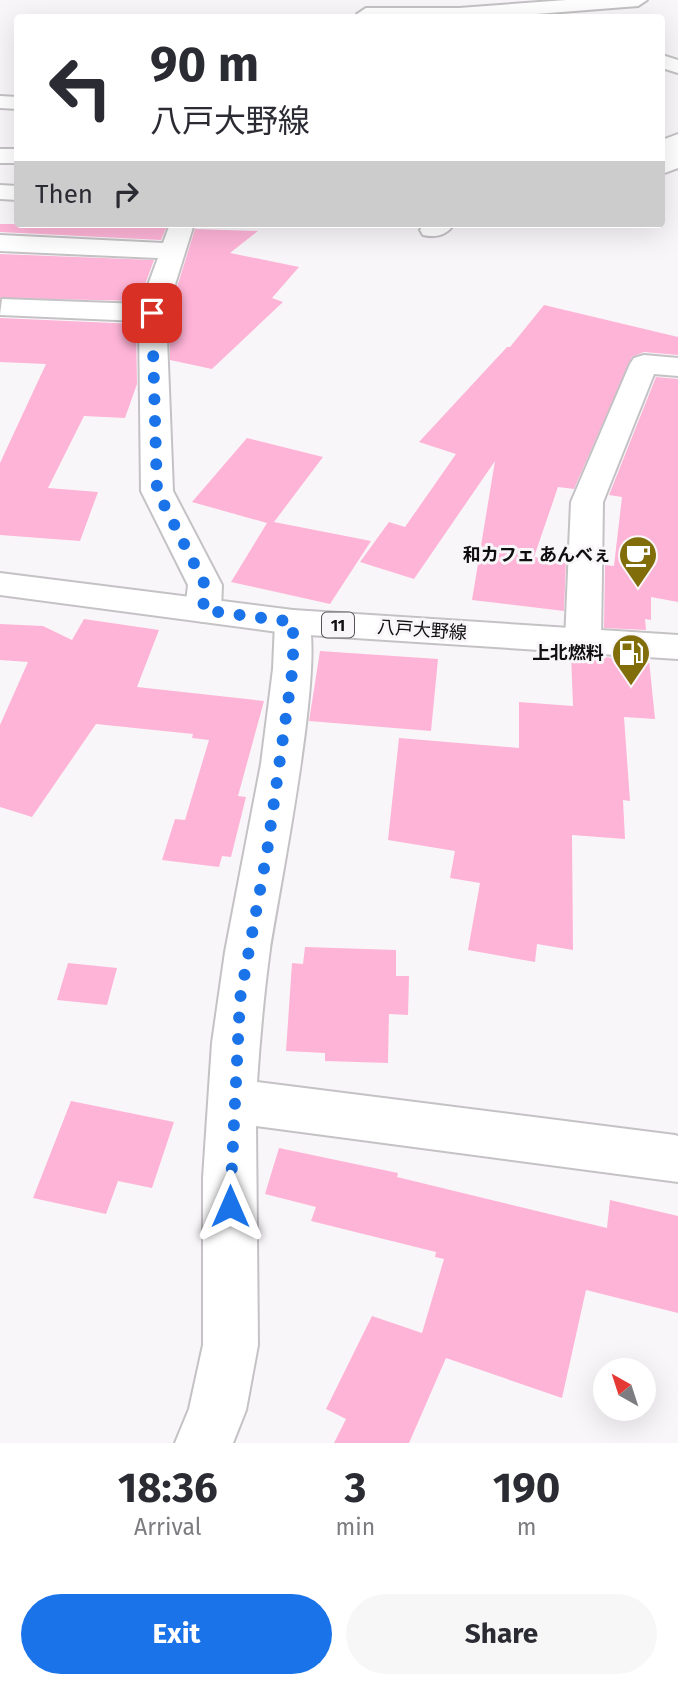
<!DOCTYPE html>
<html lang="en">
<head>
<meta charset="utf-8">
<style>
	:root { --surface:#fff; --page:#f7f7f7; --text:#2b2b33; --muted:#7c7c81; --accent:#1a73e8 }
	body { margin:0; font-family:"Fira Sans","Noto Sans JP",sans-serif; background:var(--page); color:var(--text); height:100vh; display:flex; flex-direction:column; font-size:26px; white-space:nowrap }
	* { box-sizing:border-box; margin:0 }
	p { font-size:23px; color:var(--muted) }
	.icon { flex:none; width:38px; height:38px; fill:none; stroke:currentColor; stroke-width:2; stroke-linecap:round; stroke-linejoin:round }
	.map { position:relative; height:1443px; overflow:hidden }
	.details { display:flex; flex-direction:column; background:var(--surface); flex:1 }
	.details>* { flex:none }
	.hud { position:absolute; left:14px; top:14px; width:651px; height:214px; border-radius:7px; box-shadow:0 7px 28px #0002; background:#fff; color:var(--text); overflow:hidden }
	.needle { width:46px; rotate:321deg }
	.buttons { position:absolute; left:593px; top:1358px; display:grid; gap:14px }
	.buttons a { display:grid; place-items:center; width:63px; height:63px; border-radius:50%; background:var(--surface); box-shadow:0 7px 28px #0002; font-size:35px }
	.pin { position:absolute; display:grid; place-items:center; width:60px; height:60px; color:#fff; margin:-30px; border-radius:14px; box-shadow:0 4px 10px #0006 }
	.me { position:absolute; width:77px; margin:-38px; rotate:0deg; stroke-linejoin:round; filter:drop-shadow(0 0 5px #0008) }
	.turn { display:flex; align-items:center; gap:24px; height:147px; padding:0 21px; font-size:32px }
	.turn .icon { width:91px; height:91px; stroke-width:2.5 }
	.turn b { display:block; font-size:49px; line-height:60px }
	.then { display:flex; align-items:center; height:66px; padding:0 21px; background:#0003; gap:14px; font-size:26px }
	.eta { display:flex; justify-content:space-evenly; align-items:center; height:119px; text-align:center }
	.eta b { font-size:42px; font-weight:700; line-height:49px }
	.action { display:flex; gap:14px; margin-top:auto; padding:14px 21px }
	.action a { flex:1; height:80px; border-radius:42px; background:var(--accent); color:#fff; font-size:28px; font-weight:700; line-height:80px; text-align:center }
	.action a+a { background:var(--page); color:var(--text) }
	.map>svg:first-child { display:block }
</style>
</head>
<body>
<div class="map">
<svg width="678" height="1443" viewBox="0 0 678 1443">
	<rect width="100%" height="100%" fill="#f9f6f9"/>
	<path fill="#feb4d7" d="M0,224H95L166,228L161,240L0,232Z
		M195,229L258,231L230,253L299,267L272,298L283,302L212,369L170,360L169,313Z
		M0,254L154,260L139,301L0,298Z
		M544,305L678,337V355L644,352L632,357L574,489L558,487L534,557L566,561L564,611L472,600L495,461L414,579L360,562L389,522L405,527L456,454L419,442L507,347H510Z
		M0,318L136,324L137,384L125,418L84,416L48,488L98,492L80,541L0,535V463L46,364L0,362Z
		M656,377L678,379V602L651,597V620L645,619L646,630L604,628L605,565L614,566L622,497L609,495Z
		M247,438L323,457L274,522L371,541L330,604L231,582L267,523L192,502Z
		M84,619L159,630L137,687L264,701L238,796L246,797L231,857L222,856L219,867L162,860L175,819L185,820L209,740L192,738L193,734L96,724L32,817L0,807V725L28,662L0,660V624L43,626L72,640Z
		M320,651L438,659L431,731L309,721Z
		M571,655L649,660L655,719L624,717L630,801L623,800L625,839L572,835L573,950L537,944L535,962L468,950L480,883L450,878L455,851L388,840L399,738L519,748V702L573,706Z
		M305,947L396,950V976H409L408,1015L389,1014L388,1063L325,1061V1053L286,1051L292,963L303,964Z
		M68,963L117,968L107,1005L57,1000Z
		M71,1101L174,1122L152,1188L118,1181L106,1214L33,1198Z
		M279,1148L398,1173L397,1177L607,1228L610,1200L678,1216V1313L586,1290L562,1398L446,1358L409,1443H334L346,1419L326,1409L372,1316L422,1333L444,1259L435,1257L436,1252L311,1221L316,1207L265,1194Z"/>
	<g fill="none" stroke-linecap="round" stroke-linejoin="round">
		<defs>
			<path id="minor" d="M566,0H647L638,6L486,18H359L357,14L366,8H459Z
				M662,55L678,60V73L662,68Z
				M0,96L18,97V109L0,108Z
				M678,134V168L662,174V140Z
				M0,149H18V163H0Z
				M0,185L18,186V200L0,199Z
				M170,224H194L166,313L173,491L222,585L221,610L216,618L203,622L190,618L185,610L188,585L141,491L139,321L0,315L2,299L141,304L158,258L0,251V235L163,243Z
				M454,224C447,235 436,238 423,235L420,230L424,224Z
				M644,355L678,358V376L654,374L603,502L601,641L596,650L583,653L570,650L565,641L571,502L630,364L634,358Z
				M293,610L306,614C328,649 278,895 270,949C264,993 260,1037 257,1082L675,1135L678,1136V1182L256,1126L258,1345L246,1410L233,1443H175L189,1409L203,1345V1178L212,1043L225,952L261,764L273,669L275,622L280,614Z"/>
			<path id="primary" d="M0,573L293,610L678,635V659L293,634L0,595Z"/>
		</defs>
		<use href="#minor" stroke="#c5c2c5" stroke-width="4"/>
		<use href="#primary" stroke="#c5c2c5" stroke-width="4"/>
		<use href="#minor" fill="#fff" fill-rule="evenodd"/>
		<use href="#primary" fill="#fff" fill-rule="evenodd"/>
	</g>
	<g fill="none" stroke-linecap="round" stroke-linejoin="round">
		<path stroke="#1a73e8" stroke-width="12" stroke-dasharray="0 21.6" d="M152,313L157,491L205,585L203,610L293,622V666L267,852L240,999L230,1206"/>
	</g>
	<defs>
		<symbol id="cafe-pin" viewBox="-11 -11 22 30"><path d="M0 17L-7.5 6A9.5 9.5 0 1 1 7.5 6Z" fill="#816e0b" stroke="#f9f6f9"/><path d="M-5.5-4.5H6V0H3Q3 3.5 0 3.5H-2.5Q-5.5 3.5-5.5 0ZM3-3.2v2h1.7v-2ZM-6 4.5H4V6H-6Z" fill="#fff"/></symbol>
		<symbol id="fuel-pin" viewBox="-11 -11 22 30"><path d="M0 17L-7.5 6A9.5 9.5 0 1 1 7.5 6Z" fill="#816e0b" stroke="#f9f6f9"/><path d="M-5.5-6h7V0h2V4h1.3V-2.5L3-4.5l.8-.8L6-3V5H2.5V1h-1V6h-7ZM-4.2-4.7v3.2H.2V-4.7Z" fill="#fff"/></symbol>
	</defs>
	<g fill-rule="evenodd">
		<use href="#cafe-pin" x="616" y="533" width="44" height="60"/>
		<use href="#fuel-pin" x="609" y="631" width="44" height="60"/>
	</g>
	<g text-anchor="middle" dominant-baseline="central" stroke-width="6" stroke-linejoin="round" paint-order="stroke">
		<rect fill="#f9f6f9" stroke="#565456" stroke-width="2" x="322" y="612.5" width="32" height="25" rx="5"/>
		<g font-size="16" font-weight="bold" fill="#100f10">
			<text x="338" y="625">11</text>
		</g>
		<g font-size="18" font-weight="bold" fill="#100f10" stroke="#f9f6f9" text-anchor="end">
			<text x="611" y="555">和カフェ あんべぇ</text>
			<text x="604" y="653">上北燃料</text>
		</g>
		<g font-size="18" fill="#100f10" stroke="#f9f6f9">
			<text transform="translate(422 630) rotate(4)">八戸大野線</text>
		</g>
	</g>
</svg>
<div class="buttons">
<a><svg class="needle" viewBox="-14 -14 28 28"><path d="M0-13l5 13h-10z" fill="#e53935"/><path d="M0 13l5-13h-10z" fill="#7c7c81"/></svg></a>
</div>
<div class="pin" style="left:152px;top:313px;background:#d93025"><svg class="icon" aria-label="arrive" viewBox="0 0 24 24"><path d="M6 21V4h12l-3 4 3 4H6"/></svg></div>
<svg class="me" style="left:230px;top:1206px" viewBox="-20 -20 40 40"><path d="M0-17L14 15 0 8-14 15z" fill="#1a73e8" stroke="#fff" stroke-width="4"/></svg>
<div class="hud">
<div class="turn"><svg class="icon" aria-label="left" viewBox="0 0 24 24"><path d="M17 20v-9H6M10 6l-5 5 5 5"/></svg><div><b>90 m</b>八戸大野線</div></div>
<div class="then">Then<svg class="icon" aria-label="right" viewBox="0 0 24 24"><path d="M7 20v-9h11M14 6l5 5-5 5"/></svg></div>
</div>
</div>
<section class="details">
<div class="eta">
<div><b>18:36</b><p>Arrival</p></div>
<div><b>3</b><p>min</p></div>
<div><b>190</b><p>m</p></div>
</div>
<div class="action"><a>Exit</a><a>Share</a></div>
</section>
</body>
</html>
